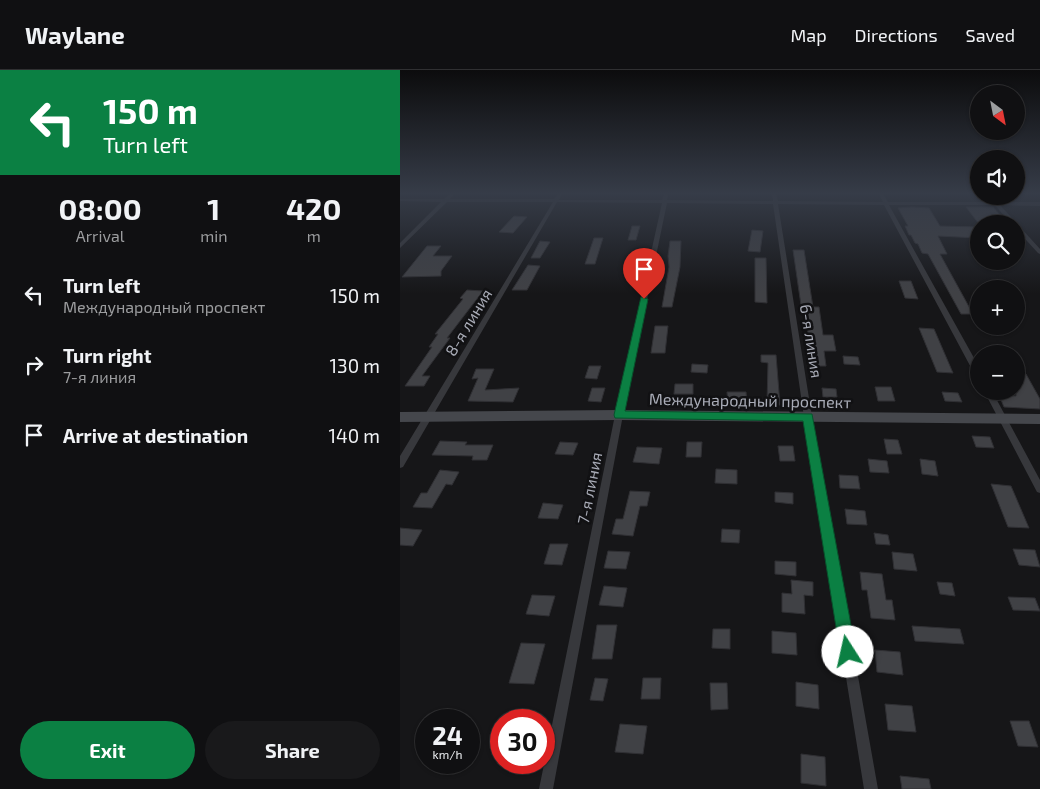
<!DOCTYPE html>
<html lang="en">
<head>
<meta charset="utf-8">
<style>
	:root { --surface:#101012; --page:#19191b; --text:#f1f3f6; --muted:#9c9d9f; --line:#303032; --accent:#0b8043 }
	body { margin:0; font-family:"Exo 2",sans-serif; background:var(--page); color:var(--text); height:100vh; display:flex; flex-direction:column; font-size:19px; white-space:nowrap }
	* { box-sizing:border-box; margin:0 }
	p { font-size:16px; color:var(--muted) }
	.icon { flex:none; width:28px; height:28px; fill:none; stroke:currentColor; stroke-width:2; stroke-linecap:round; stroke-linejoin:round }
	.map { position:relative; flex:1; overflow:hidden }
	.sheet { display:flex; flex-direction:column; background:var(--surface); width:400px }
	.sheet>* { flex:none }
	.guide { background:#0b8043; color:#fff; overflow:hidden }
	.needle { width:32px; rotate:148deg }
	.tools { position:absolute; left:570px; top:15px; display:grid; gap:10px }
	.tools a { display:grid; place-items:center; width:55px; height:55px; border-radius:50%; background:var(--surface); box-shadow:0 1px 4px #0004,0 0 0 1px var(--line); font-size:25px }
	.speed { position:absolute; left:15px; top:639px; display:flex; gap:10px; font-size:25px; font-weight:700; text-align:center }
	.speed>* { display:grid; place-content:center; width:65px; height:65px; border-radius:50%; background:var(--surface); box-shadow:0 1px 4px #0004,0 0 0 1px var(--line); line-height:1 }
	.speed small { font-size:12px; font-weight:400 }
	.speed .limit { border:8px solid #d22; background:#fff; color:#111 }
	.pin { position:absolute; display:grid; place-items:center; width:42px; height:42px; color:#fff; margin:-51px -21px; border-radius:50% 50% 50% 0; rotate:-45deg; box-shadow:0 0 5px #0007 }
	.pin .icon { rotate:45deg }
	.me { position:absolute; width:55px; margin:-28px; rotate:350deg; stroke-linejoin:round; filter:drop-shadow(0 0 4px #0008) }
	.turn { display:flex; align-items:center; gap:18px; height:105px; padding:0 20px; font-size:22px }
	.turn .icon { width:65px; height:65px; stroke-width:2.5 }
	.turn b { display:block; font-size:35px; line-height:42px }
	.eta { display:flex; justify-content:space-evenly; align-items:center; height:85px; text-align:center }
	.eta b { font-size:30px; font-weight:700; line-height:35px }
	.button { display:flex; gap:10px; margin-top:auto; padding:10px 20px }
	.button a { flex:1; height:58px; border-radius:30px; background:var(--accent); color:#fff; font-size:20px; font-weight:700; line-height:58px; text-align:center }
	.button a+a { background:var(--page); color:var(--text) }
	ul { padding:0; list-style:none }
	li { display:flex; align-items:center; gap:15px; height:70px; padding:0 20px }
	li div { flex:1 }
	li b { display:block; font-size:19px }
	li em { font-style:normal }
	header { display:flex; align-items:center; gap:30px; box-sizing:border-box; height:70px; padding:0 25px; background:var(--surface); border-bottom:1px solid var(--line) }
	header strong { font-size:24px }
	nav { display:flex; gap:28px; margin-inline-start:auto; font-size:18px }
	main { display:flex; flex:1; min-height:0 }
	.map>svg:first-child { display:block }
</style>
</head>
<body>
<header>
<strong>Waylane</strong>
<nav><a>Map</a><a>Directions</a><a>Saved</a></nav>
</header>
<main>
<section class="sheet">
<div class="guide">
<div class="turn"><svg class="icon" aria-label="left" viewBox="0 0 24 24"><path d="M17 20v-9H6M10 6l-5 5 5 5"/></svg><div><b>150 m</b>Turn left</div></div>
</div>
<div class="eta">
<div><b>08:00</b><p>Arrival</p></div>
<div><b>1</b><p>min</p></div>
<div><b>420</b><p>m</p></div>
</div>
<ul>
<li><svg class="icon" aria-label="left" viewBox="0 0 24 24"><path d="M17 20v-9H6M10 6l-5 5 5 5"/></svg><div><b>Turn left</b><p>Международный проспект</p></div><em>150 m</em></li>
<li><svg class="icon" aria-label="right" viewBox="0 0 24 24"><path d="M7 20v-9h11M14 6l5 5-5 5"/></svg><div><b>Turn right</b><p>7-я линия</p></div><em>130 m</em></li>
<li><svg class="icon" aria-label="arrive" viewBox="0 0 24 24"><path d="M6 21V4h12l-3 4 3 4H6"/></svg><div><b>Arrive at destination</b></div><em>140 m</em></li>
</ul>
<div class="button"><a>Exit</a><a>Share</a></div>
</section>
<div class="map">
<svg width="640" height="719" viewBox="0 0 640 719">
	<rect width="100%" height="100%" fill="#161618"/>
	<path fill="#404145" stroke="#303034" d="M512,137L529,138L540,156L579,157V168L538,166L547,184H540L573,244H561L528,184L522,183L518,174L515,173L511,165H509L505,156H508L498,138Z
		M566,137H593L608,154H579Z
		M114,146L127,147L113,163L99,162Z
		M232,156H240L236,170H228Z
		M352,160L363,161L360,182L348,181Z
		M194,168H203L195,194H185Z
		M140,171L150,172L140,188H131Z
		M270,171H281L280,197L272,237H262L269,197L268,186Z
		M27,176H41L33,186H52L41,201V206L2,207Z
		M393,180H404L413,237H419L423,265H433L436,281H424L426,296H413L411,264H408L406,242H402Z
		M355,188H366L367,233L355,232Z
		M128,195L140,196L127,220H112Z
		M499,211H511L518,229L505,228Z
		M67,220L83,221L47,268H50L22,306H30L24,316H5L32,277H29L38,264H35L63,229L60,228Z
		M255,256H268L265,283H251Z
		M519,258L534,259L553,303L537,302Z
		M361,285H376L380,335L367,334L368,293L361,292Z
		M443,286L458,287L460,295L444,294Z
		M292,294L308,295L307,303L291,302Z
		M189,296H201L197,309L185,308Z
		M76,299H94L85,320L119,318L113,332L68,331L78,308L72,309Z
		M616,304H626L640,329V339L604,337L599,325L616,326Z
		M275,314H293V324H274Z
		M475,317H491L495,331H478Z
		M192,318H205L201,332L188,331Z
		M422,318L436,319L437,327H423Z
		M327,322H346L347,333H328Z
		M542,322L558,323L562,332L545,331Z
		M572,366L590,367L594,378L576,377Z
		M484,369L498,370L502,384H487Z
		M40,371L67,372L65,375H93L87,390H72L73,386L32,385Z
		M160,372L178,373L173,385L155,384Z
		M287,372H302L301,387H286Z
		M378,376H393L395,391H380Z
		M237,377L262,378L259,394L233,392Z
		M468,389L487,391L489,403L470,402Z
		M520,389L535,391L538,406L522,404Z
		M316,399L337,400V414L315,413Z
		M40,400L59,402L52,415L46,414L32,438L13,437L21,423H27Z
		M439,405L458,406L460,419L440,418Z
		M591,414L611,416L629,458L608,457Z
		M230,421L250,422L247,436H240L233,466L212,464L216,449H223Z
		M375,422L393,423V434L375,432Z
		M143,433L163,435L158,449L138,448Z
		M445,439L465,441L467,455L447,454Z
		M0,458L22,460L13,476L0,475Z
		M322,459L340,460L339,473L321,472Z
		M474,463L488,465L490,475L476,474Z
		M150,474H168L162,495L144,494Z
		M613,479L635,480L640,497L619,495Z
		M208,481L230,482L226,499L204,498Z
		M492,482L513,484L517,501L494,499Z
		M375,491L396,492V506L375,504Z
		M460,502L482,504L486,530H492L495,550L471,548L467,520H462Z
		M391,510L413,512V526L404,525L405,544L382,542V523L392,524Z
		M537,512L552,513L555,526L540,524Z
		M204,516L227,518L223,537L199,535Z
		M132,525L155,526L149,546L126,544Z
		M608,527L635,528L640,541L613,540Z
		M197,555H217L212,589H192Z
		M512,556L560,559L564,574L515,571Z
		M313,559H330V579L312,578Z
		M372,561L396,563L397,585L372,583Z
		M121,573L145,574L134,614L109,613Z
		M475,580L500,582L503,605L477,602Z
		M195,608L208,609L203,631L190,630Z
		M243,608H261L260,629H241Z
		M396,612L418,615L419,639L396,636Z
		M310,613H327L328,639L311,640Z
		M485,634L512,636L516,662L488,660Z
		M610,651H629L638,677L618,676Z
		M220,654L247,656L243,684L215,682Z
		M401,684L425,687L426,716L401,713Z
		M500,706L529,709L531,719H502Z"/>
	<g fill="none" stroke-linecap="round" stroke-linejoin="round">
		<path fill="#37383c" fill-rule="evenodd" d="M50,124H54L50,129H154L158,124H162L159,130H262L264,124H268L267,130L373,131L372,124H376L378,131L483,132L479,124H483L488,132H592L587,126H592L597,132H640V136L600,135L640,179V184L638,183L616,159V154H611L595,135H489L579,297V308L575,305L484,135L378,134L412,347L478,719H464L404,347L373,134L267,133L223,345L153,719H139L215,345L262,133L157,132L3,397L0,398V386L153,132H47L0,178V173L41,132L0,131V129H44Z
			M584,321H592L640,410V423L637,422Z"/>
		<path fill="#45474c" fill-rule="evenodd" d="M219,340L640,344V354L219,350L0,352V342Z"/>
	</g>
	<linearGradient id="sky" x2="0" y2="1"><stop stop-color="#0c0c0d"/><stop offset="0.55" stop-color="#363c48"/><stop offset="1" stop-color="#363c48" stop-opacity="0"/></linearGradient>
	<rect width="640" height="224" fill="url(#sky)"/>
	<path fill="#0b8043" stroke="#07532c" d="M241,227L248,229L225,341L412,344L456,582L453,588L448,590L442,588L440,582L403,351L215,348L214,345Z"/>
	<g text-anchor="middle" dominant-baseline="central" stroke-width="5" stroke-linejoin="round" paint-order="stroke">
		<g font-size="16" fill="#a9acb7" stroke="#111113">
			<text transform="translate(68 252) rotate(-59)">8-я линия</text>
			<text transform="translate(412 271) rotate(81)">6-я линия</text>
			<text transform="translate(350 330) rotate(1)">Международный проспект</text>
			<text transform="translate(189 418) rotate(-79)">7-я линия</text>
		</g>
	</g>
</svg>
<div class="tools">
<a><svg class="needle" viewBox="-14 -14 28 28"><path d="M0-13l5 13h-10z" fill="#e53935"/><path d="M0 13l5-13h-10z" fill="#9c9d9f"/></svg></a>
<a><svg class="icon" aria-label="sound" viewBox="0 0 24 24"><path d="M4 9h4l5-4v14l-5-4H4zM17 9q2 3 0 6"/></svg></a>
<a><svg class="icon" aria-label="search" viewBox="0 0 24 24"><circle cx="10" cy="10" r="6"/><path d="M15 15l6 6"/></svg></a>
<a>+</a>
<a>−</a>
</div>
<div class="speed"><div>24<small>km/h</small></div><div class="limit">30</div></div>
<div class="pin" style="left:244px;top:229px;background:#d93025"><svg class="icon" aria-label="arrive" viewBox="0 0 24 24"><path d="M6 21V4h12l-3 4 3 4H6"/></svg></div>
<svg class="me" style="left:448px;top:582px" viewBox="-20 -20 40 40"><circle r="19" fill="#fff"/><path d="M0-13L10 11 0 6-10 11z" fill="#0b8043"/></svg>
</div>
</main>
</body>
</html>
